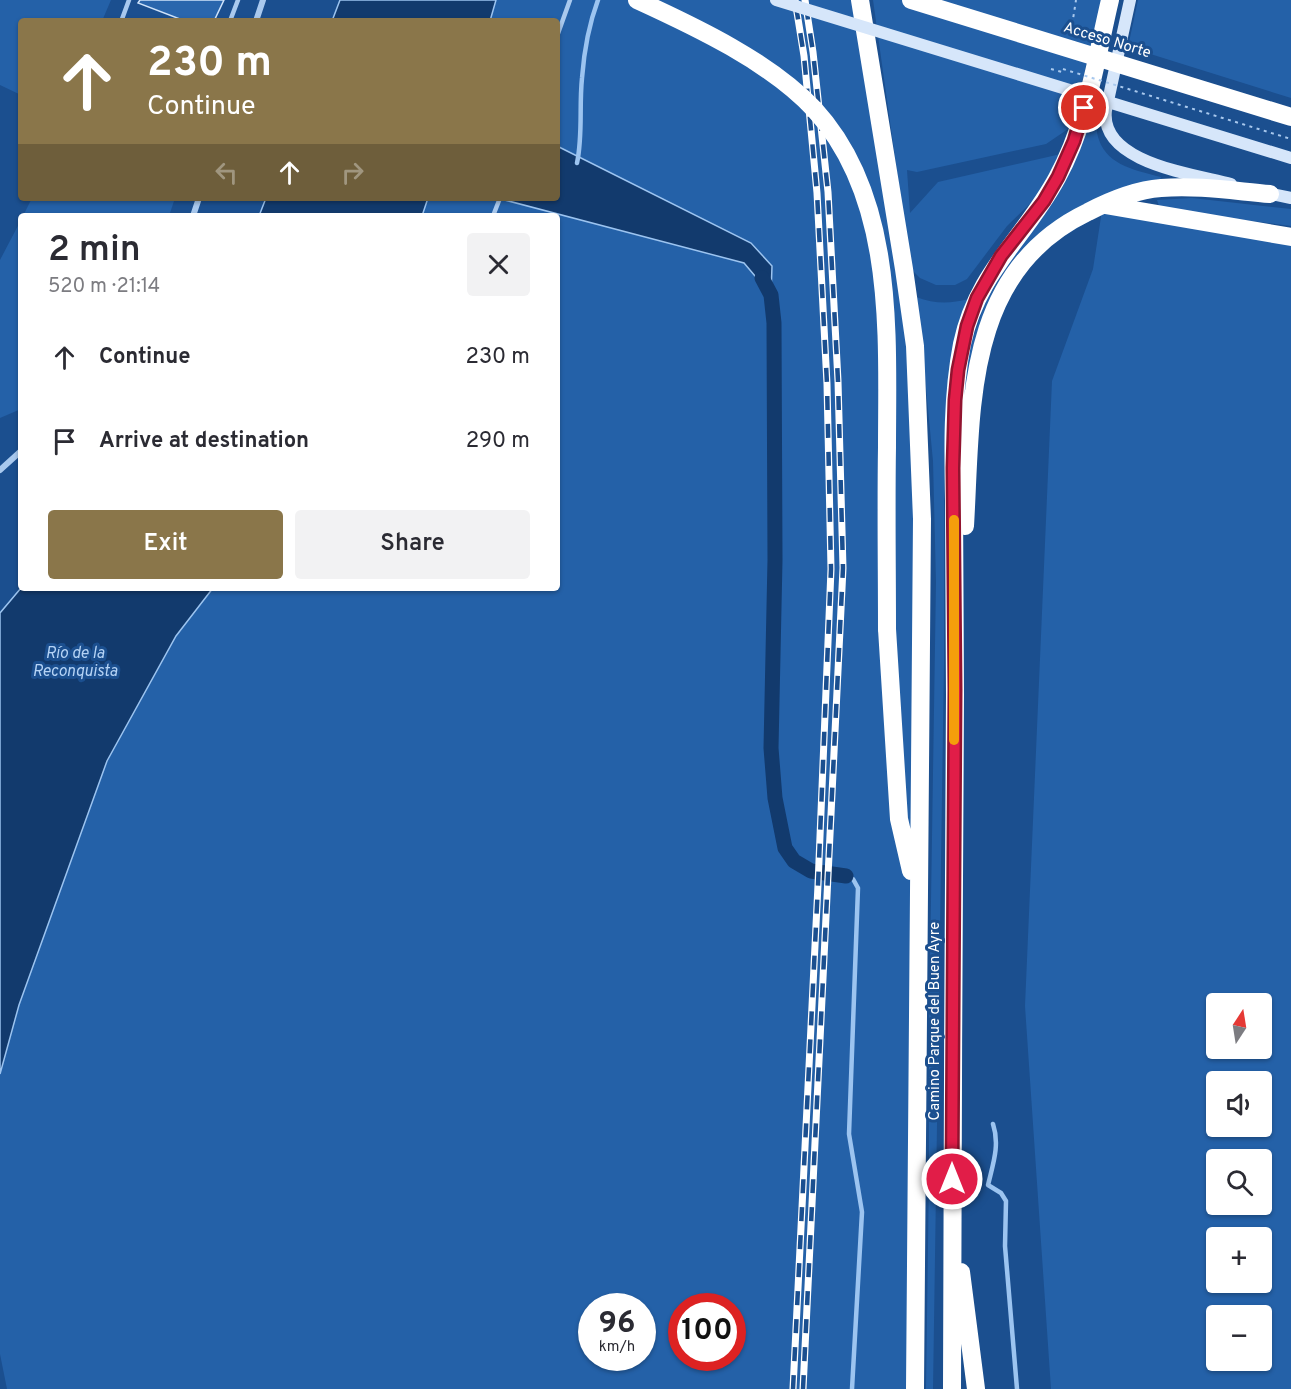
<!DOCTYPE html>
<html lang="en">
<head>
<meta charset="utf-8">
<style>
	:root { --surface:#fff; --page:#f2f2f3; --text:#2b2b33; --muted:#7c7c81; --accent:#8a764a }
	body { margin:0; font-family:Overpass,sans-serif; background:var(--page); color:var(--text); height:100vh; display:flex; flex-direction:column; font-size:22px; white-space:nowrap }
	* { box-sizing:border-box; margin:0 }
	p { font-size:20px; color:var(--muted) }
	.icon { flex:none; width:33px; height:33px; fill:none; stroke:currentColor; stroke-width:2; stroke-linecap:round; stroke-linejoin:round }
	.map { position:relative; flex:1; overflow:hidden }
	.details { position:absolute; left:18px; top:213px; width:542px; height:378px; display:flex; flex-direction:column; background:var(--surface); border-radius:6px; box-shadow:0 2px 4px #0004 }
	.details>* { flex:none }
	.top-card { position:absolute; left:18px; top:18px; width:542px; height:183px; border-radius:6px; box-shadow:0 2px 4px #0004; background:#8a764a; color:#fff; overflow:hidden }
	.needle { width:39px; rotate:12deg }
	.tools { position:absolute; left:1206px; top:993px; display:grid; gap:12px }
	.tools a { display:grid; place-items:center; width:66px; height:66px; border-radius:6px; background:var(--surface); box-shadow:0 2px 4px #0004; font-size:30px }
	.speed { position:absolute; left:578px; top:1293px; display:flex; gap:12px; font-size:30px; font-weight:700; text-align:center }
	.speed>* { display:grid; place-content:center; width:78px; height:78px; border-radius:50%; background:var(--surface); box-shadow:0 2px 4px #0004; line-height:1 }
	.speed small { font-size:15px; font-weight:400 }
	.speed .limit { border:9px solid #d22; background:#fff; color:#111 }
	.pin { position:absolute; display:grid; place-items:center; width:51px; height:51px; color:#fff; margin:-26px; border:3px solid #fff; border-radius:50%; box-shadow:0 2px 6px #0007 }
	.me { position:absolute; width:66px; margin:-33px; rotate:0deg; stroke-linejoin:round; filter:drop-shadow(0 0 4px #0008) }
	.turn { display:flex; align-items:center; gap:21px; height:126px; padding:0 30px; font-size:27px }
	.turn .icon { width:78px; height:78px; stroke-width:2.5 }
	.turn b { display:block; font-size:42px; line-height:51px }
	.lanes { display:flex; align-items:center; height:57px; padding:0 30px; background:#0003; justify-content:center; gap:30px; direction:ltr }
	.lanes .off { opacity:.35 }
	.round { display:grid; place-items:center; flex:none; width:63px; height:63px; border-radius:6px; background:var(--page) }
	.head { display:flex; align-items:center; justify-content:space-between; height:102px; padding:0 30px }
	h1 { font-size:36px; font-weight:600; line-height:45px }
	.cta { display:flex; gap:12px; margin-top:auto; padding:12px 30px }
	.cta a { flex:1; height:69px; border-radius:6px; background:var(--accent); color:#fff; font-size:24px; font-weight:600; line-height:69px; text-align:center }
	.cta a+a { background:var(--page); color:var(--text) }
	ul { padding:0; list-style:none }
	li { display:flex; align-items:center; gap:18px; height:84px; padding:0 30px }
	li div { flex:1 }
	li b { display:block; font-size:22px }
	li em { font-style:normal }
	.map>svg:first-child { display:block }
</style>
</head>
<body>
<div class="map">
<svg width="1291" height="1389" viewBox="0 0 1291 1389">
	<rect width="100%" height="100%" fill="#1b4f8f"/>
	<path fill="#2461a8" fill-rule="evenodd" d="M0,0H111L102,21H21V95L0,85Z
		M496,0H860L915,346V1389H7L0,1354V1074L19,1005L107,761L176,636L213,588H556V216H422L428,198H497L744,263L770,294L751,243L557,146L556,21H490ZM591,1306H642V1358H591ZM681,1306H732V1358H681Z
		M873,0H1102L1071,127L1046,144L917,172L907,170L910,213L938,182L1061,154L1043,191L1007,226L967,279L955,285H936L920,278L913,271L916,297C935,304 949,304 969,299L948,382L944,456V662L933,1389H926L929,1173V1028L936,582L933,461L923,357Z
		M1138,0H1291V98L1128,47Z
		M1095,112C1096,121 1096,132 1099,140C1108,166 1138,171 1161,177L1160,180L1014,265L965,413L961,399L969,349L985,303L1005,269L1063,185Z
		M32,198H175L169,216H23Z
		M1192,198L1291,209V226L1204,215L1159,206L1157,200Z
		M1103,204L1291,237V1389H1051L1025,1006L1052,381L1093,269ZM1216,1004H1262V1048H1216ZM1216,1082H1262V1126H1216ZM1216,1160H1262V1204H1216ZM1216,1238H1262V1282H1216ZM1216,1316H1262V1360H1216Z
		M21,220V409L0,418V260Z"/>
	<path fill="#123a6d" stroke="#9cc4f0" stroke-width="1.5" d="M340,0H496L490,21H332Z
		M557,146L751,243L772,266L771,295L744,263L497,198H556Z
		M266,198H428L422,216H259Z
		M21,588H213L176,636L107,761L19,1005L0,1074V613Z"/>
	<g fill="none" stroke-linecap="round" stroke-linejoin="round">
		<path stroke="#9cc4f0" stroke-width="4.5" d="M577,163C583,135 579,107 582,78C584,52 589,24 598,0
			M846,876L853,879L858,888L849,1134L862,1212L852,1389
			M993,1124C1000,1145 993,1164 988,1185L1001,1193L1006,1201L1005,1246L1017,1389"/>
		<path stroke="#123a6d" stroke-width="15" d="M762,278L771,295L774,323L775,560L771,748L775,798L785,848L794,861L811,871L846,876"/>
	</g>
	<path fill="#2a66ad" stroke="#cfe3fa" stroke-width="1.5" d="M140,0H224L214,21H185L138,3Z"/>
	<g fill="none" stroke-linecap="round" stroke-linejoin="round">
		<path stroke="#a9c9ee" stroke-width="2" stroke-dasharray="3 4.5" stroke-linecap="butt" d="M1071,32L1076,0
			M1051,69L1062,72L1063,69"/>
		<path stroke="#a9c9ee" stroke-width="4.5" d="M126,21L122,19L129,0
			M230,21L238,0
			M556,39L570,0
			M493,216L500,198"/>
		<path stroke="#a9c9ee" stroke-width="6" d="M256,21L263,0
			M193,216L199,198
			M0,470L21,451"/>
		<path stroke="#d6e6fa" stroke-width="12" d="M1130,0L1106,110C1099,163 1194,174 1231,184
			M1262,192L1291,198"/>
		<path stroke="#fff" stroke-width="18" d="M860,0L904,269L915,346L922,519L915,1389
			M1105,205L1291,237
			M965,526C972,408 963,272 1088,212C1111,200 1135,190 1161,188C1197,185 1234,191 1270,194
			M887,629L899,819L911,871
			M961,1272L976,1389
			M952,1389C952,1157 954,926 955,694C955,630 954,566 954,501C953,449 952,396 962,344C977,272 1024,239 1057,178C1087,124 1096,59 1110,0"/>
		<defs>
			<path id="rail" d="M793,1389L818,885L831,569L827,384L817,193L804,56L795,0
				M803,1389L843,568L838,381L828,192L813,52L805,0"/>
		</defs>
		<use href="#rail" stroke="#fff" stroke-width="7"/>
		<use href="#rail" stroke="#1b4f8f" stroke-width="4.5" stroke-dasharray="14" stroke-linecap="butt"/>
		<path stroke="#a9c9ee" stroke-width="2" stroke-dasharray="3 4.5" stroke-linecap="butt" d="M1063,69L1291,139"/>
		<path stroke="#d6e6fa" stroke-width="12" d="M776,0L1291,158"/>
		<path stroke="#fff" stroke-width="18" d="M637,0C696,27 770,62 814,109C896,198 887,335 887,447C886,508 887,569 887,629
			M911,0L1291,117"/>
	</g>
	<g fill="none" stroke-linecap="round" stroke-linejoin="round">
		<defs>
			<path id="route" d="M952,1179L955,689L953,468L955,400L958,370L967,326L977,298L1001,256L1044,201L1058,177L1074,141L1084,108"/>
		</defs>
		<use href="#route" stroke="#92132f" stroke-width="15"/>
		<use href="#route" stroke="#e11d48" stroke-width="10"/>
		<path stroke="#f59e0b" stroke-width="10" d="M954,520V740"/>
	</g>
	<g text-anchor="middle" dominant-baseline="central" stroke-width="6" stroke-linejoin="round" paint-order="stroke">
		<g font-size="15" fill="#fff" stroke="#1b4f8f">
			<text transform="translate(1107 41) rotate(17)">Acceso Norte</text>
			<text transform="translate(935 1021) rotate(-90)">Camino Parque del Buen Ayre</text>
		</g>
		<g font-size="16" font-style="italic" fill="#b5d3f5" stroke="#1b4f8f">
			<text x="75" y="654">Río de la<tspan x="75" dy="18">Reconquista</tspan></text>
		</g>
	</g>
</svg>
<div class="tools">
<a><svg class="needle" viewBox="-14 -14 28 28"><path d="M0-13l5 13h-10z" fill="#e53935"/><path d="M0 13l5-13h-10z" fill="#7c7c81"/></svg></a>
<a><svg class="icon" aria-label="sound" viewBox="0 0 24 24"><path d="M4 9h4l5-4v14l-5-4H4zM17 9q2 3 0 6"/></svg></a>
<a><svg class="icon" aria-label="search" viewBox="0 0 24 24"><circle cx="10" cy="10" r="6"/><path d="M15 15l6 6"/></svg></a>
<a>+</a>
<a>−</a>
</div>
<div class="speed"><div>96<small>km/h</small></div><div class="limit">100</div></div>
<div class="pin" style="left:1084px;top:108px;background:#d93025"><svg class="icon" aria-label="arrive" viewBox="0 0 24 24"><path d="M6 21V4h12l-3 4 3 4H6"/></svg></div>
<svg class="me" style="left:952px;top:1179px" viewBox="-20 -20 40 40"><circle r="17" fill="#e11d48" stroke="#fff" stroke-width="3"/><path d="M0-11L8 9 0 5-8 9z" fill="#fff"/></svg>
<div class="top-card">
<div class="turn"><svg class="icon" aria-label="ahead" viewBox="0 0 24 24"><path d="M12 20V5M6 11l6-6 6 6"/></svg><div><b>230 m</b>Continue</div></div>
<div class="lanes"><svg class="icon off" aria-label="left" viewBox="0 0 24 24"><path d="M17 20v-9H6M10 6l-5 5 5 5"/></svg><svg class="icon" aria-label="ahead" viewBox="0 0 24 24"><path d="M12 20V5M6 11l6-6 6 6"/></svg><svg class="icon off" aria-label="right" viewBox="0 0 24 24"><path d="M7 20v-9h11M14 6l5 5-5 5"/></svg></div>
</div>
<section class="details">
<div class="head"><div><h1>2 min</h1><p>520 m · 21:14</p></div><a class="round"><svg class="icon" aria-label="close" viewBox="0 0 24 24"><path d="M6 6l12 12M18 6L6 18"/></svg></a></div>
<ul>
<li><svg class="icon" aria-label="ahead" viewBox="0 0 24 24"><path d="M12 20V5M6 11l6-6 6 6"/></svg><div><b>Continue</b></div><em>230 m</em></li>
<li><svg class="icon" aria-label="arrive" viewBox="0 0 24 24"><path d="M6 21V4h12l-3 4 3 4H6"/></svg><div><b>Arrive at destination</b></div><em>290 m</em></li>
</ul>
<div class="cta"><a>Exit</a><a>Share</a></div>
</section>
</div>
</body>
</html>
